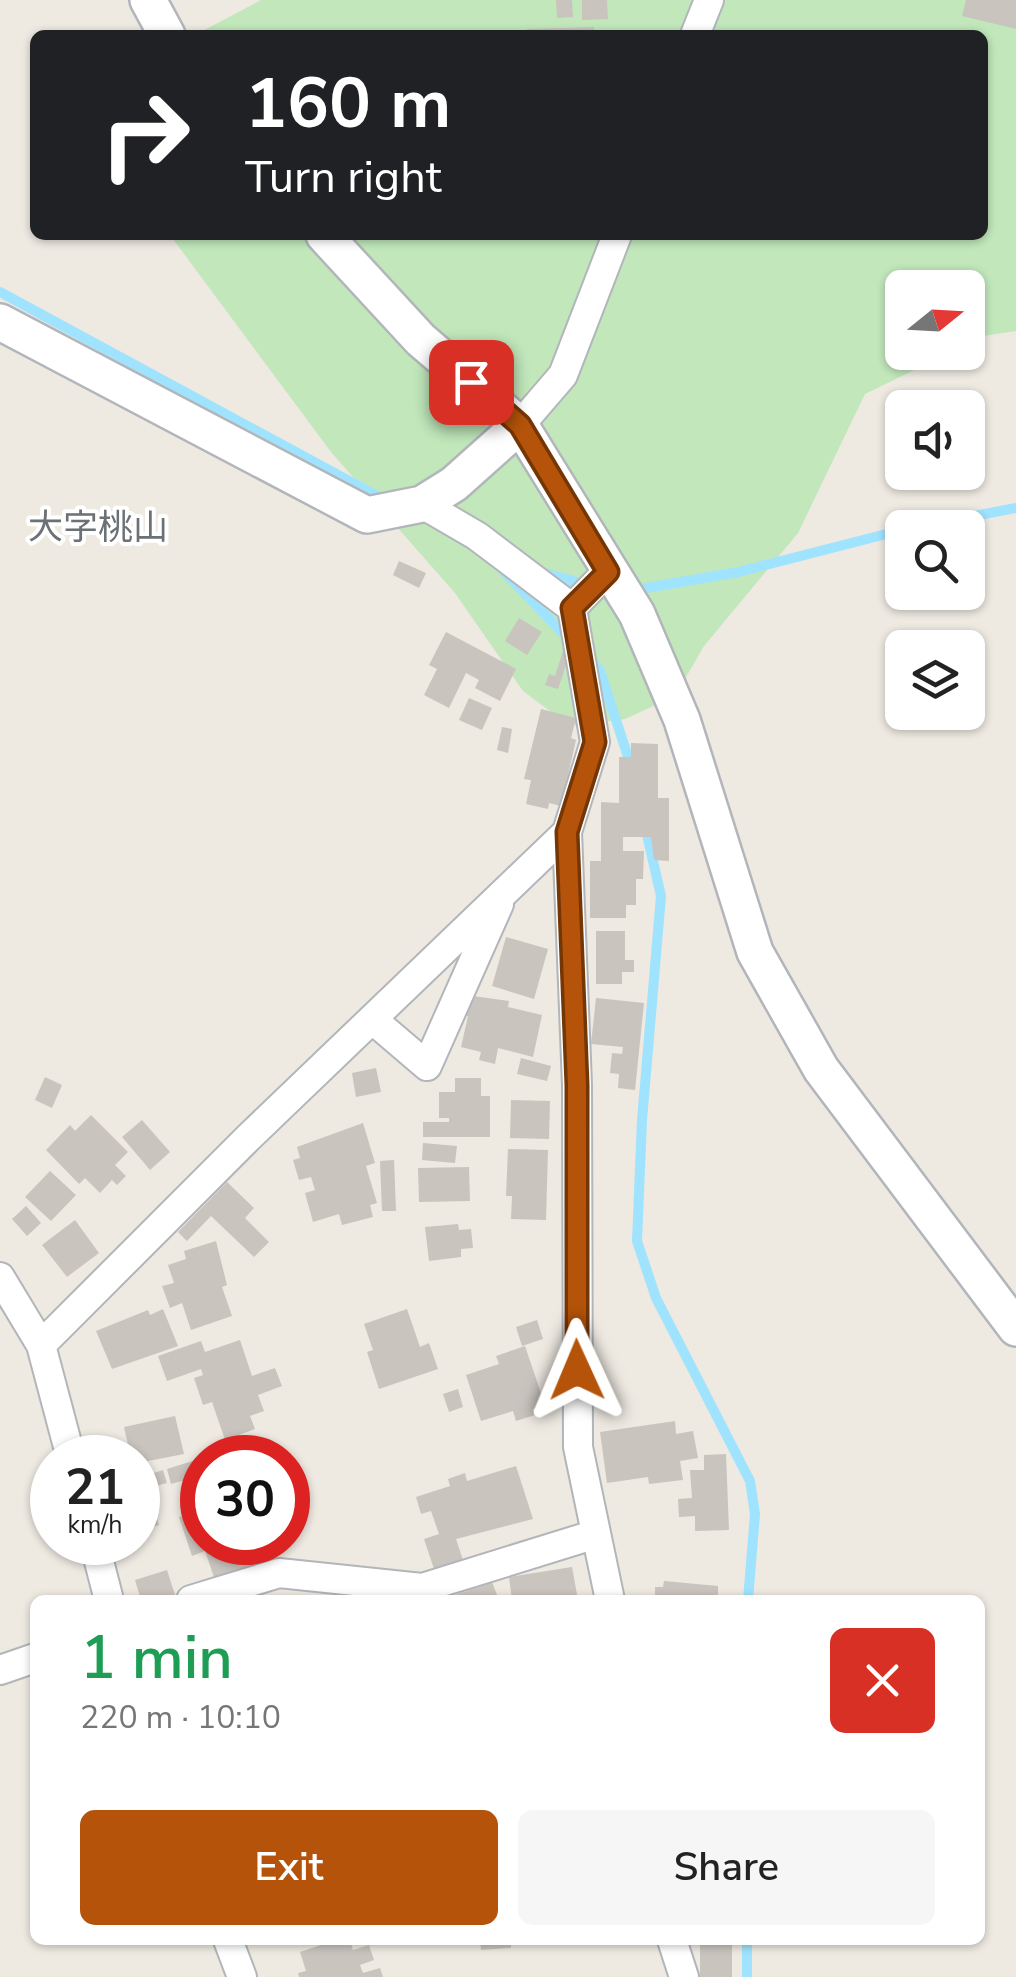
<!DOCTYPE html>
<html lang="en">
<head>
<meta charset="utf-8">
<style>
	:root { --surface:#fff; --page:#f6f6f6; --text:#222; --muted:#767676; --accent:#b45309 }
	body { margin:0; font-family:"Nunito Sans","Noto Sans JP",sans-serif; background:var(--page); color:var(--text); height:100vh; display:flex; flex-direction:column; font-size:38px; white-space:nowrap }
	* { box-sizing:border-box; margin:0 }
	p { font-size:32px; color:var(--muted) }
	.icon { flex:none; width:55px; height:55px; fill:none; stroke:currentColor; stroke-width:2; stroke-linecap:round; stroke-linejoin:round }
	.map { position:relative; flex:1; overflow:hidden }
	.panel { position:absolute; left:30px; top:1595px; width:955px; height:350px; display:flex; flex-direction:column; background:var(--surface); border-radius:15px; box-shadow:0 2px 8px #0004 }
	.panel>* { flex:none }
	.hud { position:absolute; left:30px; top:30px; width:958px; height:210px; border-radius:15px; box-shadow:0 2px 8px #0004; background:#202124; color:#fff; overflow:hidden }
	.needle { width:65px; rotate:72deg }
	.fabs { position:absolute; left:885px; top:270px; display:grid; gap:20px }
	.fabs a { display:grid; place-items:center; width:100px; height:100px; border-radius:15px; background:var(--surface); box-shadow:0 2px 8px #0004; font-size:50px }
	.speed { position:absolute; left:30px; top:1435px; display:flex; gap:20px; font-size:50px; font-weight:700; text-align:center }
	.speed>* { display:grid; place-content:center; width:130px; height:130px; border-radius:50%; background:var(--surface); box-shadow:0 2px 8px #0004; line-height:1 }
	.speed small { font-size:25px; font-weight:400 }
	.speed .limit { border:15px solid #d22; background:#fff; color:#111 }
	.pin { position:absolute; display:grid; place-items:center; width:85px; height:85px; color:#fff; margin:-42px; border-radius:20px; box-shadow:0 5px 15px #0006 }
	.me { position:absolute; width:110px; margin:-55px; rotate:359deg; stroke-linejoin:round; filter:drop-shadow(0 0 8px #0008) }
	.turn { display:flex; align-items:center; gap:35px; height:210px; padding:0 50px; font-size:45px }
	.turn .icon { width:130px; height:130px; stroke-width:2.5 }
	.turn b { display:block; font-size:70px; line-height:85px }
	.round { display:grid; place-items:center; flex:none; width:105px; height:105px; border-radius:15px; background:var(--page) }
	.summary { display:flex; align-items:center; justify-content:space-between; height:170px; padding:0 50px }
	h1 { font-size:60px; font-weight:600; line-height:75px; color:#1e9e55 }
	.action { display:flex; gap:20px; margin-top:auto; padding:20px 50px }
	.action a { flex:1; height:115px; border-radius:15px; background:var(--accent); color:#fff; font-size:40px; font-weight:600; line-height:115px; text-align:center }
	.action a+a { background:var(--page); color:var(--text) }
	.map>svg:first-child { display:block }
</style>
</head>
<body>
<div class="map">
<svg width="1016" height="1977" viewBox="0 0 1016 1977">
	<rect width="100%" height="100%" fill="#eee9e1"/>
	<path fill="#c1e7bb" d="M261,0H1016V331L983,336L968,344V288H902V352L949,353L865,394L798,533L704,646L675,696L625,719L570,726L523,691L455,593L331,452L170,235H982V35H195Z"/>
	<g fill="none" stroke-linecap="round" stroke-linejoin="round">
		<path stroke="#a0e3ff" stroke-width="10" d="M0,292L386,501
			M911,528L1016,508
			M537,571L588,585
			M504,572L569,639
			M629,591L738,572L902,530
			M588,658L600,671L631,766
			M645,826L661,896L642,1120L637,1241L656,1298L750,1481L755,1514L748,1600
			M747,1940V1977"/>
	</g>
	<path fill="#c9c4be" d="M556,0H572L573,17L557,18Z
		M582,0H607L608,19L582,20Z
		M966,0H1016V29L962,16Z
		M594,27L595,35H527V29Z
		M399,561L426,573L419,588L393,575Z
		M519,618L542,632L527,655L505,641Z
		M446,632L516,669L500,701L475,688L479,680L466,673L449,708L424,695L437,669L429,665Z
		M563,651L570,653L558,689L545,685L549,674L555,676Z
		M469,698L492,708L482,730L459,720Z
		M541,709L576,718L571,738L576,740L561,806L549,803L548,809L526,804L531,780L524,779Z
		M502,727L512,729L508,753L497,750Z
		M631,743L658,744V798H669V861L654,860L651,837H623V851H644L643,879H636V905H626V918H590V861H601V802L619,803V757H631Z
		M596,931H625V960H634V972H622V984H596Z
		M506,937L548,949L534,999L492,986Z
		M466,995L509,1001L508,1007L542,1015L533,1057L498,1048L495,1064L479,1060L481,1052L461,1047L468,1016L462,1015Z
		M596,998L644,1003L635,1090L618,1088L619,1074L610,1073L612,1053L622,1054L623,1047L591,1044Z
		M521,1058L551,1066L547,1081L517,1074Z
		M376,1068L381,1092L356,1097L352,1073Z
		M45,1077L62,1085L52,1108L35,1100Z
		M455,1078H481V1096H490V1137H423V1122H449V1118H439V1092H455Z
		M511,1100L550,1101L549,1139L510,1138Z
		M91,1115L128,1152L115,1165L126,1176L117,1185L112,1180L100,1193L85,1178L79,1184L46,1150L70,1125L75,1131Z
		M142,1120L170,1152L150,1170L122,1137Z
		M363,1123L375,1163L366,1166L377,1203L370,1205L373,1217L342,1225L339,1214L313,1222L305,1193L315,1190L311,1177L299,1180L293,1160L300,1158L297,1147Z
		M423,1143L457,1146L455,1163L422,1160Z
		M508,1149L548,1150L546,1220L511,1219L512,1196H506Z
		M394,1160L396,1211H382L380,1161Z
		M469,1167L470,1201L419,1202L418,1168Z
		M50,1171L76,1195L51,1221L25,1197Z
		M227,1182L254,1208L245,1218L269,1242L254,1257L211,1216L187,1241L178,1232Z
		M26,1206L41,1223L27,1236L12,1219Z
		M75,1220L99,1253L67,1277L42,1245Z
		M458,1224L459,1230L471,1229L473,1248L461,1249V1257L429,1261L425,1227Z
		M216,1241L227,1285L222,1287L232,1316L191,1330L182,1303L170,1308L162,1286L174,1283L168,1265L186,1259L184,1251Z
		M163,1309L178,1346L112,1369L96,1331L148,1310L150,1315Z
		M407,1309L420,1347L429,1343L438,1369L379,1389L367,1352L373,1350L364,1324Z
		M537,1320L543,1339L522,1346L516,1327Z
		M240,1340L252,1376L275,1368L282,1386L258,1395L264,1411L250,1416L255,1429L225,1440L212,1402L203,1405L194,1378L203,1375L201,1369L167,1381L158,1356L201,1341L205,1352Z
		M525,1346L545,1405L533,1409L535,1415L516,1421L513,1411L481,1421L466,1375L499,1364L496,1356Z
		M458,1389L463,1407L449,1412L443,1394Z
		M175,1416L184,1454L138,1463V1458H131L124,1427Z
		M675,1421L676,1434L693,1431L698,1458L680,1461L683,1480L649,1484L648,1477L607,1483L600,1432Z
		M117,1439L121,1458H90L88,1446Z
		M726,1454L729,1530L695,1531V1516L679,1517L678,1499L692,1498L690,1470H704V1455Z
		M202,1458V1475L171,1484L167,1469Z
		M516,1466L533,1519L456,1539L464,1563L435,1572L424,1539L439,1534L431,1511L421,1514L416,1497L450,1486L448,1479L465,1473L467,1481Z
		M163,1470L167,1483L148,1488L159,1525L138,1532V1478Z
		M202,1485V1542H253L261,1568L216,1583L205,1551L192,1556L179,1517L193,1513L185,1490Z
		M572,1567L578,1600H512L509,1577Z
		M167,1570L176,1598L141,1600L135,1580Z
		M664,1581L718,1586V1600H655V1587H663Z
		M492,1582L499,1600H444V1599Z
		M336,1940H350L353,1950L369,1945L374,1960L360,1965L363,1973L380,1968L383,1977H299L298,1973L306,1971L300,1952Z
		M480,1940H511V1948L481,1950Z
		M700,1940H732V1977H700Z"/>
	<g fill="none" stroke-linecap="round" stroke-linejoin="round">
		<defs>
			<path id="minor" d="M695,35L709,0
				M520,425L563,375L617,235
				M422,504L477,536L572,608L595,742L567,832
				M572,608L608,571
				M372,1019L427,1066L499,904
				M0,1277L41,1345
				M71,1458L41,1345L249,1137L567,832L577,1085L578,1447L610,1600
				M94,1542L109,1600
				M191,1600L279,1573L422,1588L593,1535
				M0,1670L35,1658
				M228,1940L242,1977
				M672,1940L684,1977"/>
			<path id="tertiary" d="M148,0L167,35
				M324,235L421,340L520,425
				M0,322L367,515L422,504L454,484L520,425L637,614L682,720L755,952L821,1069L1016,1328"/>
		</defs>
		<use href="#minor" stroke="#b2b6ba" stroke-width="32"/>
		<use href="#tertiary" stroke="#b2b6ba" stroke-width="40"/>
		<use href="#minor" stroke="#fff" stroke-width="28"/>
		<use href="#tertiary" stroke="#fff" stroke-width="35"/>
	</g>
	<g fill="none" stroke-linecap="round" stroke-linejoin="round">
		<defs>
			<path id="route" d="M471,382L520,425L608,572L572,608L595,742L567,832L577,1085V1370"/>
		</defs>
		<use href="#route" stroke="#753606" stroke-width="25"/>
		<use href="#route" stroke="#b45309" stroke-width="18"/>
	</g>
	<g text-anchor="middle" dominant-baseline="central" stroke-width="8" stroke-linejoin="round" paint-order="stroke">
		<g font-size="35" fill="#6b7175" stroke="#fff">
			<text x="98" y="527">大字桃山</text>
		</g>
	</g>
</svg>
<div class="fabs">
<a><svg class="needle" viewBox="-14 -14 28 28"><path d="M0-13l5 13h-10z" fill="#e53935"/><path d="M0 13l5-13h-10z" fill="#767676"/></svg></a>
<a><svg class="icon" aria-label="sound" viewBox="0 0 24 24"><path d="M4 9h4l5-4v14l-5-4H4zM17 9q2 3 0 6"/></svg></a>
<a><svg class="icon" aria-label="search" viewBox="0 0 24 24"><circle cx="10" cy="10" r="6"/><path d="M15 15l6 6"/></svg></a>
<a><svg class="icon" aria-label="layers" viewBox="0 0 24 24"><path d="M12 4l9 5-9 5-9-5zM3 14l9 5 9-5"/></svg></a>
</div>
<div class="speed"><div>21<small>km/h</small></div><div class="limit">30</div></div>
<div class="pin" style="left:471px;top:382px;background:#d93025"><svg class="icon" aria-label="arrive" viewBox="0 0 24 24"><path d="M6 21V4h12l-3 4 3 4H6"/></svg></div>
<svg class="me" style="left:577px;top:1370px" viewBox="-20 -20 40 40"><path d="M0-17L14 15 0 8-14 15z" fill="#b45309" stroke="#fff" stroke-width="4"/></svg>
<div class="hud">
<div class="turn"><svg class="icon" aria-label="right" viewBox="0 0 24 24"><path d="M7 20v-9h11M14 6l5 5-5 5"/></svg><div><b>160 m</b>Turn right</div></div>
</div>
<section class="panel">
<div class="summary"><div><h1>1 min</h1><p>220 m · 10:10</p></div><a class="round" style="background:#d93025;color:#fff"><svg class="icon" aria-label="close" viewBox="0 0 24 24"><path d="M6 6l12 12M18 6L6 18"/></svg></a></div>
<div class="action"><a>Exit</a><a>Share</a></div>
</section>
</div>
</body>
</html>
